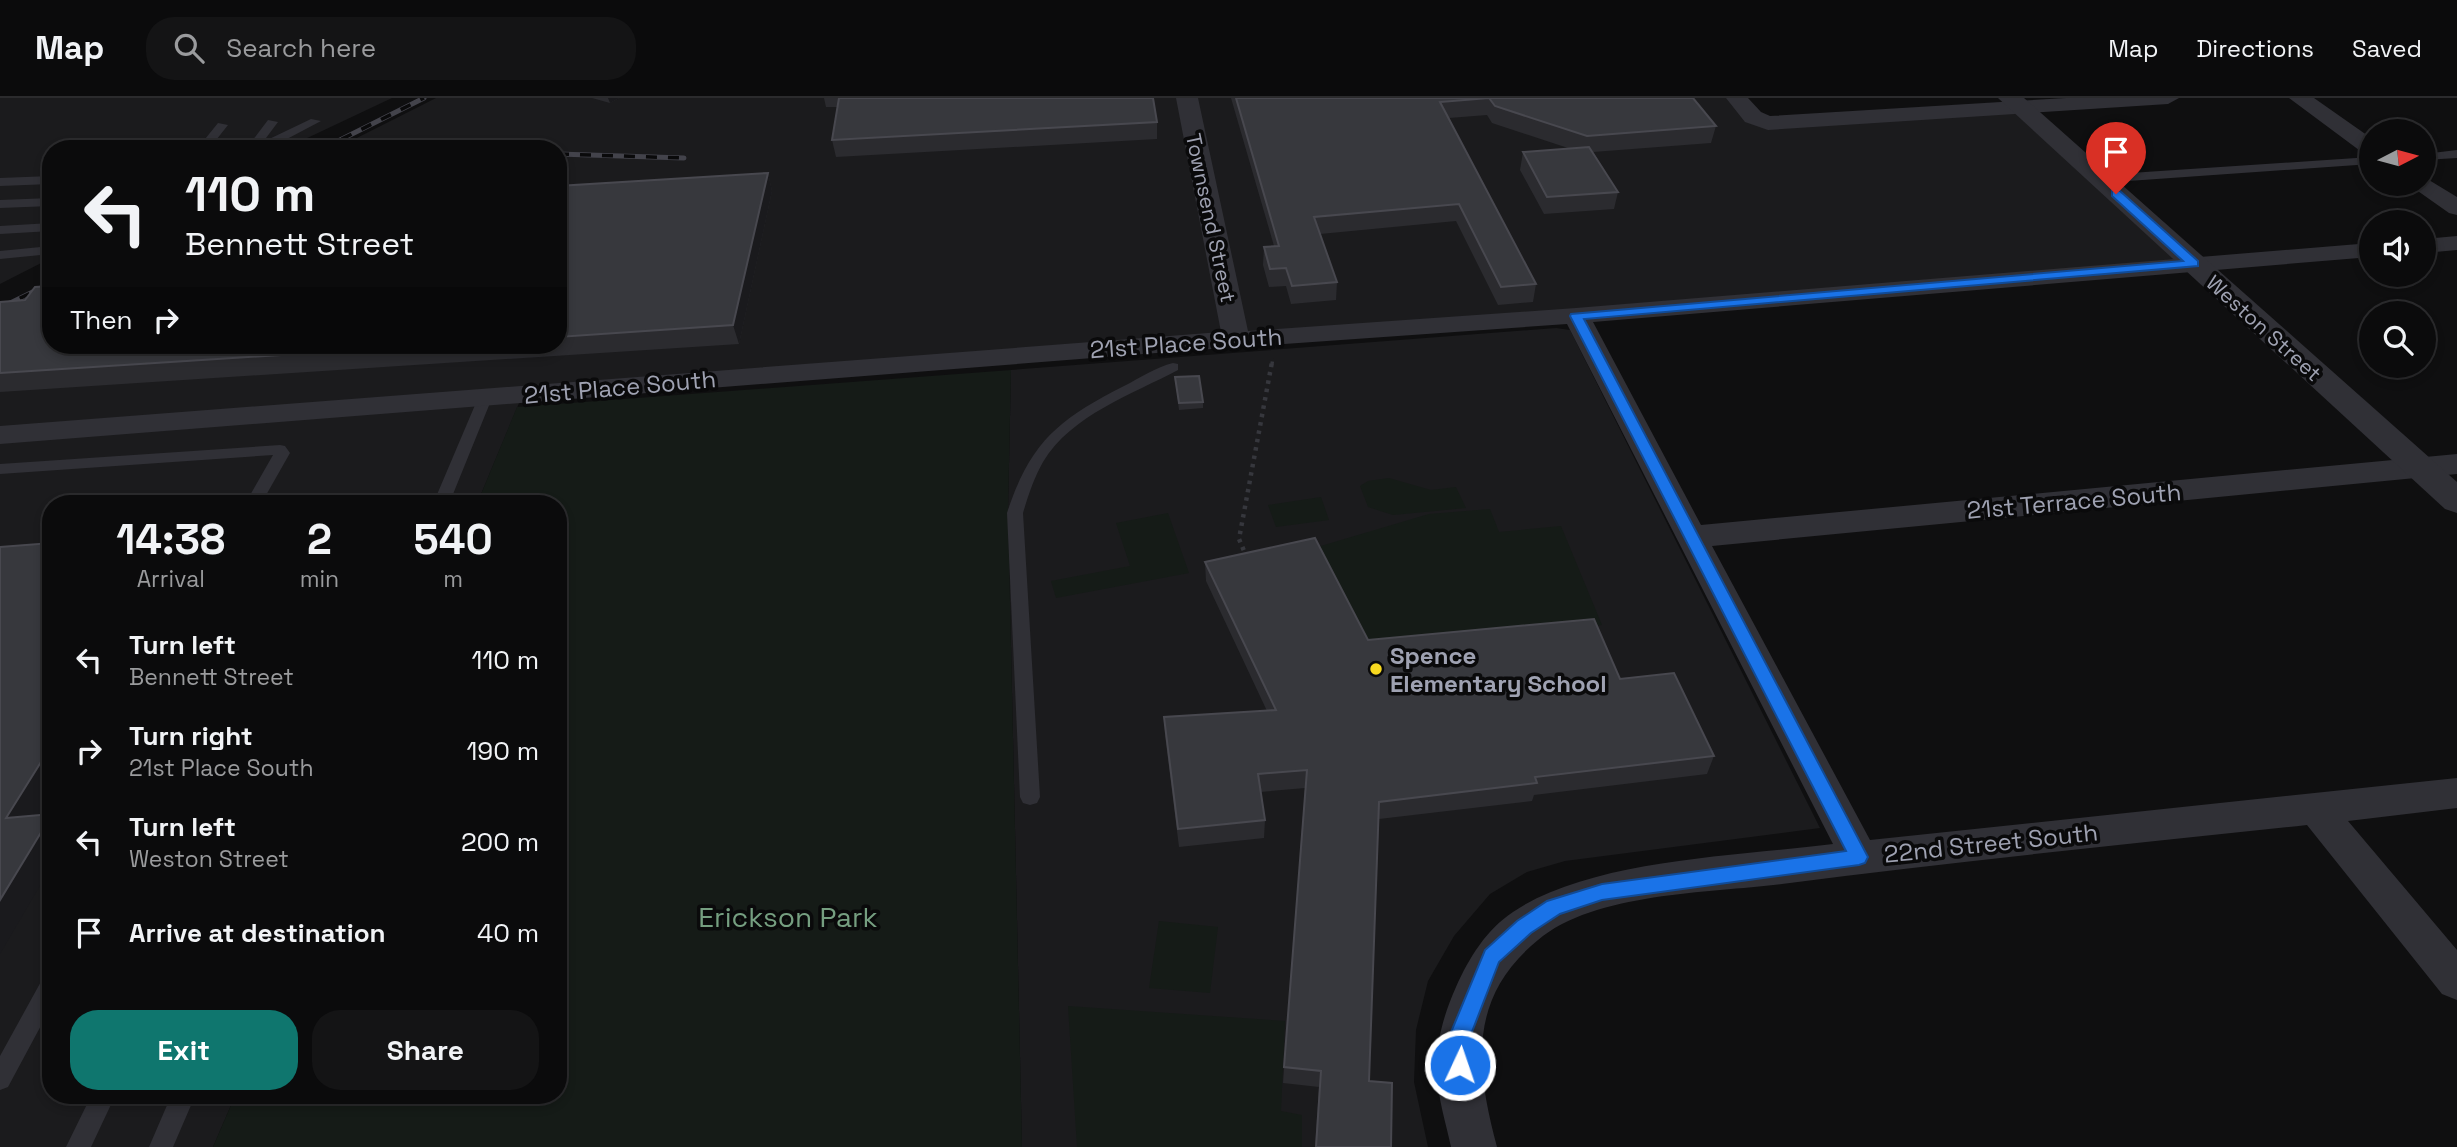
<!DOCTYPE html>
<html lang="en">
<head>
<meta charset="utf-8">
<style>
	:root { --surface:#0b0b0c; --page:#141415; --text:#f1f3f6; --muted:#9a9b9d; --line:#2b2b2d; --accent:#0f766e }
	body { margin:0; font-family:"Space Grotesk",sans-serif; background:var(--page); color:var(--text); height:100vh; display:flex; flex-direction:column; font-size:26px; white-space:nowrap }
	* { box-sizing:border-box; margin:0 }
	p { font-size:23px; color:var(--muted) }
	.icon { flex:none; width:38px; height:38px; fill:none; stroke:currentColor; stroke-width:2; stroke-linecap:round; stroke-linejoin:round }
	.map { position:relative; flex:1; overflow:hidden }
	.side { position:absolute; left:42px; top:397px; width:525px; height:609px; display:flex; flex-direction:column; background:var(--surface); border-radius:28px; box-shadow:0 4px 10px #0003,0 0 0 2px var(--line) }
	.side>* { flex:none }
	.hud { position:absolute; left:42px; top:42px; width:525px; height:214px; border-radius:28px; box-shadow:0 4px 10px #0003,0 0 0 2px var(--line); background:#0b0b0c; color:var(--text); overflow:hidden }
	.needle { width:46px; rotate:84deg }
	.buttons { position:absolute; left:2359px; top:21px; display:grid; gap:14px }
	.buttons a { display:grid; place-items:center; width:77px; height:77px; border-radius:50%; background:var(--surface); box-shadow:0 4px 10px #0003,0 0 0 2px var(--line); font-size:35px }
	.pin { position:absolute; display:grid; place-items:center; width:60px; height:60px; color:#fff; margin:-72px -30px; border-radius:50% 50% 50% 0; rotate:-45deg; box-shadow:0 0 7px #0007 }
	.pin .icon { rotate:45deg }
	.me { position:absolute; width:77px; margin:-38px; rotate:3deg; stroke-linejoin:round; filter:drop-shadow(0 0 5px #0008) }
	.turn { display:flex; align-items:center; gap:24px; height:147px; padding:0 28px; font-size:32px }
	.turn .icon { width:91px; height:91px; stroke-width:2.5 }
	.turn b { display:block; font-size:49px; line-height:60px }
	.then { display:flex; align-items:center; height:66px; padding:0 28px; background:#0003; gap:14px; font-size:26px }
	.eta { display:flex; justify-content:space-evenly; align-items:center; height:119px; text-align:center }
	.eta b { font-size:42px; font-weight:800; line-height:49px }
	.cta { display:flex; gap:14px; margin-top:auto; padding:14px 28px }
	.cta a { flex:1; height:80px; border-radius:28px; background:var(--accent); color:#fff; font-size:28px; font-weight:800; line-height:80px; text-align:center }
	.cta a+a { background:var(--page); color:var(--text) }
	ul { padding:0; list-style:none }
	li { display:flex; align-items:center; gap:21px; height:91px; padding:0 28px }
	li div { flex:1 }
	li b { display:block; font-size:26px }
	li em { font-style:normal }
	header { display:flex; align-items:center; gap:42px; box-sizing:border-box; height:98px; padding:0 35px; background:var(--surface); border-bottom:2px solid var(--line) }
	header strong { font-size:33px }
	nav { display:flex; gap:38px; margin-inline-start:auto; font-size:24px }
	.search { width:490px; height:63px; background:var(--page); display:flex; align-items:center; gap:18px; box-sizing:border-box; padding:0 24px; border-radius:28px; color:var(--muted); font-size:26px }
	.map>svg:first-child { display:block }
</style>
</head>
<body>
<header>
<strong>Map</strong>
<div class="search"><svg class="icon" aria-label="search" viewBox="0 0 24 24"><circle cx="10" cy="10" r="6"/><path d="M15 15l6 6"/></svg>Search here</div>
<nav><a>Map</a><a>Directions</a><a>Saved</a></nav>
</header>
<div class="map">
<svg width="2457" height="1049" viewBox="0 0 2457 1049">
	<rect width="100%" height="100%" fill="#0f0f10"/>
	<path fill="#1b1b1d" d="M0,0H392L284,51H51V160L0,186Z
		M436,0H1737L1753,19L2020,9L2193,166L524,293L477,406H51V998H235L213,1049H0V219L51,247H558V51H335Z
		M1556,230L1570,232L1820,730L1565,763L1527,774L1490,796L1454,838L1428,883L1416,932L1414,984L1428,1049H1022L1008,412L1011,272Z"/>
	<path fill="#151b17" d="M1011,272L1008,412L1022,1049H213L235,998H558V406H477L517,309Z
		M1389,380L1431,392L1456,389L1466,410L1393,417L1368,409L1360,388L1368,383Z
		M1321,399L1329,422L1276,429L1268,407Z
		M1490,411L1499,434L1561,428L1602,527L1339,561L1314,450L1429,416Z
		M1168,415L1189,475L1056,500L1051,483L1130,468L1116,425Z
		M1159,823L1218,829L1210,895L1149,890Z
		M1068,908L1285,923L1281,1013L1302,1017V1049H1077Z"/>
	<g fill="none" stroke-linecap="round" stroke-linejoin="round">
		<path stroke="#36373d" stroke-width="3.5" stroke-dasharray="2.5 3.5" stroke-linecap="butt" d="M1272,266L1273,260"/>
		<path stroke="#36373d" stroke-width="4.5" stroke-dasharray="3.5 5" stroke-linecap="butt" d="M1247,460L1239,441L1272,264"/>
		<path fill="#303036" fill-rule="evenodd" d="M311,21L321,23L268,51H246L268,22L278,24L263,44Z
			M218,25L228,27L209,51H197Z
			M2457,52V60L2424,62V56Z
			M2371,59V66L2100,85L2094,81L2100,77Z
			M51,78V86L0,88V80Z
			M51,100V108L0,110V102Z
			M51,125V133L0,136V128Z
			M51,148V156L0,161V153Z
			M1173,265L1178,266V272C1133,296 1071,317 1043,364C1034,380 1028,398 1023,415L1040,699L1037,705L1030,707L1023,705L1020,699L1007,415C1030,344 1059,321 1124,288C1140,280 1156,269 1173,265Z
			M485,295L492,300L449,406H433L478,300Z
			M280,347L285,348L290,355L261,406H245L273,357L0,376V366Z
			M51,877V909L8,989L0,992V958L43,880Z
			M91,998H115L91,1049H66Z
			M171,998H195L173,1049H149Z"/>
		<path fill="#303036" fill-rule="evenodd" d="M1176,0H1198L1248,233L1576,210L2371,145V159L1593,224L1701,427L2457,356V376L1712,448L1870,742L2457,680V710L2348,723L2457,852V902L2442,896L2307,727C2132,746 1957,763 1782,786C1711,795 1595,794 1538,842C1467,900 1476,970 1497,1049H1451C1446,1025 1438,1001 1437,976C1435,946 1444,916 1456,889C1469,860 1486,832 1513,814C1591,761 1739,758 1833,746L1567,226L1169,254L0,346V328L1221,234Z
			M1726,0H1748L1761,14L1770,18L2066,0H2179L2168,6L1768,32L1745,24Z
			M2289,0H2314L2371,40V57L2363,55Z
			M2424,79L2457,99V117L2449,115L2415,91L2412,86H2424Z
			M2457,138V152L2424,155V141Z"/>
		<path fill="#303036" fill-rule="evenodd" d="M1998,0H2024L2457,384V415L2445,411Z"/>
		<defs>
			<path id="rail" d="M322,51L424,0
				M558,56L684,60
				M0,210L51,185"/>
		</defs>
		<use href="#rail" stroke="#43434b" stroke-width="5"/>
		<use href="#rail" stroke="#0a0a0b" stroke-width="3.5" stroke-dasharray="11" stroke-linecap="butt"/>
	</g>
	<path fill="#2b2b2f" d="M592,0H619L610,5Z
		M824,0H1153L1157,24V41L836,59L832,42L837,9H826Z
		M1231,0H1693L1716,28L1711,45L1593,54L1618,94L1614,111L1544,116L1520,72L1523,54L1571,51L1492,25L1487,17L1449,20L1536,186L1533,204L1498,207L1456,123L1320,136L1337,184L1336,202L1291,206L1286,188L1269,189L1263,167L1264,149L1274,148Z
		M768,75L772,93L739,246L0,294V204L51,247H558V88Z
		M1175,279L1203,304V310L1179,312Z
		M1205,464L1368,542L1620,581L1714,658L1707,676L1534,697L1532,703L1379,721L1369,983L1391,1049H1315L1319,989L1283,985L1305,690L1260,694L1265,722L1264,740L1179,749L1165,637L1164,619L1267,613L1206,483Z"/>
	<path fill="#1a1a1d" d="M608,0H619L610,5Z
		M768,75L772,93L739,246L733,227Z
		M51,648V697L27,738L6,720Z
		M51,718V769L0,856V802Z"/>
	<path fill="#37383d" stroke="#48484f" stroke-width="2" d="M839,0H1153L1157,24L832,42Z
		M1236,0H1693L1716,28L1587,38L1495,8L1489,0L1440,4L1536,186L1501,189L1459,106L1314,119L1337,184L1292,188L1286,170L1270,171L1264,149L1279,148Z
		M1589,49L1618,94L1547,99L1523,54Z
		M768,75L733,227L558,239V88Z
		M51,188V247H436L0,275V204L25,202L35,189Z
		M1199,278L1203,304L1179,305L1175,279Z
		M1315,440L1368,542L1594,521L1620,581L1674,575L1714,658L1535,679L1537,685L1379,704L1369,983L1392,985L1391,1049H1316L1321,973L1284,969L1307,672L1258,676L1265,722L1178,731L1164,619L1276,612L1205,464Z
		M51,445V648L6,720L51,716V718L0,802V449Z"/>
	<path fill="#1a73e8" stroke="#114b97" stroke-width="2" d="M2112,93H2120L2198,163V168L1584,221L1868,759L1865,765L1859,767L1602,802L1560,816L1531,835L1499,864L1470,939L1471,967L1468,974L1460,977L1453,974L1449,939L1485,852L1517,823L1547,803L1602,786L1846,753L1570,218L1571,216L2183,163L2112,98Z"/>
	<circle fill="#f8d920" stroke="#0a0a0b" stroke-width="2.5" cx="1376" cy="571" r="7"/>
	<g text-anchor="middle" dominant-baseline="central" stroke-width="7" stroke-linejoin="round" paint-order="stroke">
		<g font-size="21" fill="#9fa2b2" stroke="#0a0a0b">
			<text transform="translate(1211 120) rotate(78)">Townsend Street</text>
			<text transform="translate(2264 230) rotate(42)">Weston Street</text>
		</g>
		<g font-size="24" fill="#9fa2b2" stroke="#0a0a0b">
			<text transform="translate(1186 245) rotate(-4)">21st Place South</text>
			<text transform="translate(620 289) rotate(-5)">21st Place South</text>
			<text transform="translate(2074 403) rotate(-5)">21st Terrace South</text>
			<text transform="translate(1991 745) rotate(-6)">22nd Street South</text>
		</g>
		<g font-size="24" font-weight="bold" fill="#9fa2b2" stroke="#0a0a0b" text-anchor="start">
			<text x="1390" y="557">Spence<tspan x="1390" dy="28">Elementary School</tspan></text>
		</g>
		<g font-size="28" fill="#759e80" stroke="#0a0a0b">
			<text x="788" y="819">Erickson Park</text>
		</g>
	</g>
</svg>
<div class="buttons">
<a><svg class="needle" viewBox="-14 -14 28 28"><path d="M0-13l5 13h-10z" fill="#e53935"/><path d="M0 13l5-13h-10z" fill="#9a9b9d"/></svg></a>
<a><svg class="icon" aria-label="sound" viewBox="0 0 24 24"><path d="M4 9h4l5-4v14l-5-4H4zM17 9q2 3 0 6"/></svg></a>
<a><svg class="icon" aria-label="search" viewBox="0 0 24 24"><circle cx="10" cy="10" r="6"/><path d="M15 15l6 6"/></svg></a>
</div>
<div class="pin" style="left:2116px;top:96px;background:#d93025"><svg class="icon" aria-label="arrive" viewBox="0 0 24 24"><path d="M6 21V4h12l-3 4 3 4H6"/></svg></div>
<svg class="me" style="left:1460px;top:967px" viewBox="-20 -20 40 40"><circle r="17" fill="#1a73e8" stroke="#fff" stroke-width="3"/><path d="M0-11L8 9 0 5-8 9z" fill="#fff"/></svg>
<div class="hud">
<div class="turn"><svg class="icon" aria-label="left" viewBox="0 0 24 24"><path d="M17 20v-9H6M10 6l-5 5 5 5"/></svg><div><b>110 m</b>Bennett Street</div></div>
<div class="then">Then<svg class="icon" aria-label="right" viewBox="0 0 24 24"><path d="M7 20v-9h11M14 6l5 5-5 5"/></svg></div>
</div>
<section class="side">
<div class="eta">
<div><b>14:38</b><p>Arrival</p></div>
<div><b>2</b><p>min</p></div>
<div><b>540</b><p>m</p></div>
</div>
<ul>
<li><svg class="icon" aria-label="left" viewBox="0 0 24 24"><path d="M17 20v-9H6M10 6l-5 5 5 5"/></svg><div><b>Turn left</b><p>Bennett Street</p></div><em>110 m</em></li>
<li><svg class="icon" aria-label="right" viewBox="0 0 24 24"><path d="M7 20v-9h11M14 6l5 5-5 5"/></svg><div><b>Turn right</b><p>21st Place South</p></div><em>190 m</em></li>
<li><svg class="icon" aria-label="left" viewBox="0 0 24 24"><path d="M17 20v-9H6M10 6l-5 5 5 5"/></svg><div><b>Turn left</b><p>Weston Street</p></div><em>200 m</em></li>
<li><svg class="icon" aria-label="arrive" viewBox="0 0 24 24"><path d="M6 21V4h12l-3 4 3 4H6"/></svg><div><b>Arrive at destination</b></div><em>40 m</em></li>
</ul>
<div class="cta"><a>Exit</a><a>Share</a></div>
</section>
</div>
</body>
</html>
